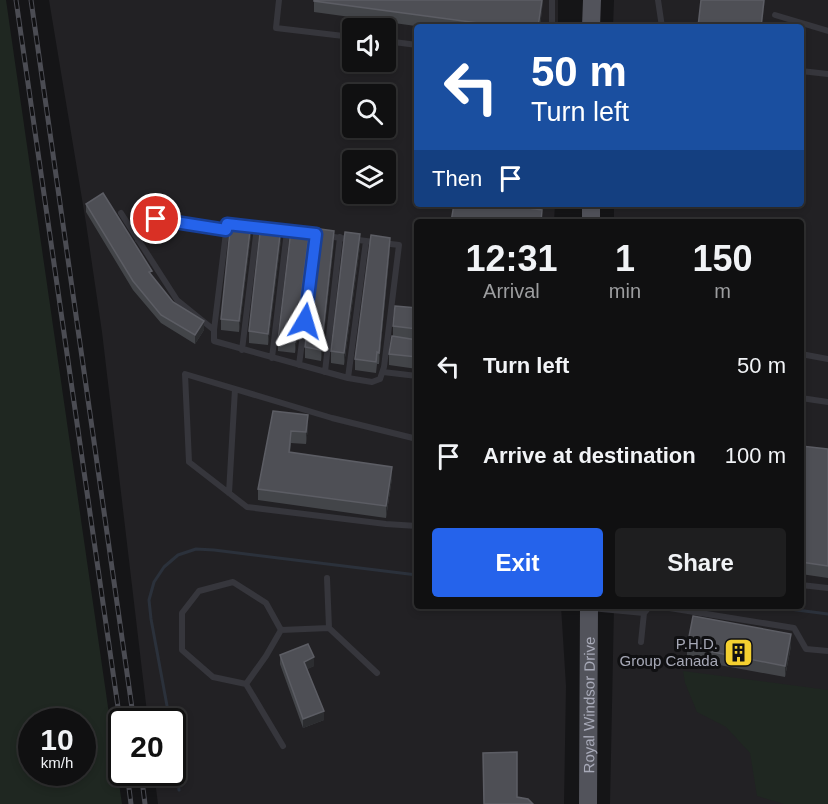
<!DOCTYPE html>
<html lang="en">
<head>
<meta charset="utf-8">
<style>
	:root { --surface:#101011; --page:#1e1e1f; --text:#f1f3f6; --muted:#9c9d9f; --line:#303031; --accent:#2563eb }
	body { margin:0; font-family:Arial,sans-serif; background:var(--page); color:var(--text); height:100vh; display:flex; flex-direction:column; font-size:22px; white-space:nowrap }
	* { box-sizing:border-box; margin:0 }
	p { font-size:20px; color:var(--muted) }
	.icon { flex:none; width:33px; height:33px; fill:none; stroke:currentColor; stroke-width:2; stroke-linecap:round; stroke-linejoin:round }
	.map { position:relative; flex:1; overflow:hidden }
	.details { position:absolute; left:414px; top:219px; width:390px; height:390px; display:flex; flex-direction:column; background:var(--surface); border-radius:6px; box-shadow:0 3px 9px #0003,0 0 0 2px var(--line) }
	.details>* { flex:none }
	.guide { position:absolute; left:414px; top:24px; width:390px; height:183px; border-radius:6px; box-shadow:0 3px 9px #0003,0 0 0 2px var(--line); background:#1a4fa0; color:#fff; overflow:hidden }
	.controls { position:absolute; left:342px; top:18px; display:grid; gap:12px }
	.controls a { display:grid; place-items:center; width:54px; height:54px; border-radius:6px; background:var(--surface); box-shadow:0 3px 9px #0003,0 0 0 2px var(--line); font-size:30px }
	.speed { position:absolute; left:18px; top:708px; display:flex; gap:12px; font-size:30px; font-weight:700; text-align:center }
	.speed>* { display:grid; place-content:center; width:78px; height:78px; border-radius:50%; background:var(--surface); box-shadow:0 3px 9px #0003,0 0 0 2px var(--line); line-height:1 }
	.speed small { font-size:15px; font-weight:400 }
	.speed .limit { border:3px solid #111; border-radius:9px; background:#fff; color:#111 }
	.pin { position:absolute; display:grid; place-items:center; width:51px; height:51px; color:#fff; margin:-26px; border:3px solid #fff; border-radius:50%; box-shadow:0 2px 6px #0007 }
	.me { position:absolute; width:66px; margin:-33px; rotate:7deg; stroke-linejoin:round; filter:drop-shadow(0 0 4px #0008) }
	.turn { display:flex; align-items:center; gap:21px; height:126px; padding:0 18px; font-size:27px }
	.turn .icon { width:78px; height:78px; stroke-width:2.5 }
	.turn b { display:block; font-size:42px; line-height:51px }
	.then { display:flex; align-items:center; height:57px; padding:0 18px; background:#0003; gap:12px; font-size:22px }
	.eta { display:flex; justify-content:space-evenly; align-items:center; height:102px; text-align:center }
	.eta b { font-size:36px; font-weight:700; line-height:42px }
	.action { display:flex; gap:12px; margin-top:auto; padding:12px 18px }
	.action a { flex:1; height:69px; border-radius:6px; background:var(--accent); color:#fff; font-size:24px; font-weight:700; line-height:69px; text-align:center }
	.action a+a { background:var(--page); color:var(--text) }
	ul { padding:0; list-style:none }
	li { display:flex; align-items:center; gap:18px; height:90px; padding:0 18px }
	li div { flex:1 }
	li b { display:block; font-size:22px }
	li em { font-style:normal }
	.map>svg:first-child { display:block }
</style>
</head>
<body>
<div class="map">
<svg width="828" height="804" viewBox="0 0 828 804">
	<rect width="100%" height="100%" fill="#151517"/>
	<path fill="#222124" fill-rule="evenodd" d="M49,0H558V27H417V204H555L554,222H417V606H561L566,686L564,804H158L154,773L172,772V722L148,721L102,332L86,223ZM352,28H386V62H352ZM352,94H386V128H352ZM352,160H386V194H352Z
		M614,0H828V804H610L614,606H801V222H614V204H801V27H613Z"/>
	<path fill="#1f2721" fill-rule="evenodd" d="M0,0H6L122,804H0ZM32,722H82V772H32Z
		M683,671L828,690V804H784L757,796L750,753L726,727L697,712L685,683Z"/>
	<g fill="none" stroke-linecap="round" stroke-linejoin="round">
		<path stroke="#2b313b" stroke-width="3" d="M766,606L828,614
			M170,722L151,619L149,600L154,582L164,567L178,555L196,549L214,550L417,575
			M172,739L179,790"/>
		<path stroke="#36363c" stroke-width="6" d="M279,0L276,28L352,37
			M658,0L662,27
			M775,15L828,31
			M552,27V0
			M386,41L417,45
			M801,71L828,74
			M121,213L177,300L214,330V341L348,378L372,382L380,379L384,367L399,245L227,224L214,330
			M138,240L144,227L156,219L226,230
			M242,350L257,227
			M801,354L828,359
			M272,358L287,231
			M299,365L316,234
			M325,372L340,237
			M383,372L417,376
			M348,378L366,241
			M801,398L828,402
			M417,439L332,418L185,374L189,462L247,507L386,524L417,526
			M229,493L235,389
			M327,578L329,628
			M801,585L828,588
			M657,606L794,628L806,649L828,651
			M591,608L644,613L650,606
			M641,642L644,613
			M246,684L266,656L281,630
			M283,746L246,684L213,677L182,650V613L199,591L233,582L266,603L281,630L329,628L377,673"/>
		<g stroke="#52535b" stroke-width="18">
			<path d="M591,27L592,0"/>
			<path d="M591,222V204"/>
			<path id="s1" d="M588,804L589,606"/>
		</g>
		<defs>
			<path id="rail" d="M16,0L122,735
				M31,0L134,722
				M127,772L131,804
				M141,772L145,804"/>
		</defs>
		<use href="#rail" stroke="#4b4c53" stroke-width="5"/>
		<use href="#rail" stroke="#101012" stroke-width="3" stroke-dasharray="9" stroke-linecap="butt"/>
	</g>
	<path fill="#434549" d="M314,0H543L540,27H423L314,12Z
		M86,204L152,276L173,302L204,330L195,344L161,323L133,290L86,212Z
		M251,234L239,332L221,330V319Z
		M281,239L268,345L249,343V331Z
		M334,242L321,361L305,358V347Z
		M309,245L295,353L278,351V340Z
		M360,246L344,365L331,363V351Z
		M390,249L379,364H377L376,373L355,370V359Z
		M417,308V369L389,365V354L393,337V326Z
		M273,411L308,427L306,444L291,443L290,453L392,478L386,518L258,500V489Z
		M801,446L828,449V578L801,574Z
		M791,646L785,677L687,659V647Z
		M280,655L314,666L307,669L324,720L303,728L280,664Z"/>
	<path fill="#2c2d30" d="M542,0H543L540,27H538Z
		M764,0H765L762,27H761Z
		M251,223V234L239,332V321Z
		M281,227V239L268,345V334Z
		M334,231V242L321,361V350Z
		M309,233V245L295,353V342Z
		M360,234V246L344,365V353Z
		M390,238V249L379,364V353Z
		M204,321V330L195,344V335Z
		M308,415V427L306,444V432Z
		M392,467V478L386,518V506Z
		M791,634V646L785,677V666Z
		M314,657V666L304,671V662Z
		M324,711V720L303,728V719Z"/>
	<path fill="#4e4f55" stroke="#5c5d64" stroke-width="1.5" d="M314,0H542L538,27H508L314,1Z
		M701,0H764L761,27H698Z
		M103,193L152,271L149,272L173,302L204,321L195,335L161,315L133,281L86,204Z
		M454,204H501L542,210L541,222H451Z
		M231,221L251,223L239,321L221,319Z
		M261,224L281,227L268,334L249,331Z
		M320,229L334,231L321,350L305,347Z
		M291,230L309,233L295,342L278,340Z
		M345,232L360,234L344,353L331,351Z
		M371,235L390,238L379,353L377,352L376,362L355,359Z
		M395,306L417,308V329L393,326Z
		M392,336L417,340V357L389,354Z
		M273,411L308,415L306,432L291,431L289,452L392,467L386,506L258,489Z
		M801,446L828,449V566L801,562Z
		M693,616L791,634L785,666L687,647Z
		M308,644L314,657L304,662L324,711L303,719L280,655Z
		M517,752V797L528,799L533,804H484L483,753Z"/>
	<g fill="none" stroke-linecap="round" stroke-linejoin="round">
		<defs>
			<path id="route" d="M156,219L226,230L227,224L316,234L305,321"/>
		</defs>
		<use href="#route" stroke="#184099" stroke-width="15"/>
		<use href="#route" stroke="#2563eb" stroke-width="10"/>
	</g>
	<defs>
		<symbol id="building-square" viewBox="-11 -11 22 22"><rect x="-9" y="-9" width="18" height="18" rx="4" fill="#f4d030" stroke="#101012"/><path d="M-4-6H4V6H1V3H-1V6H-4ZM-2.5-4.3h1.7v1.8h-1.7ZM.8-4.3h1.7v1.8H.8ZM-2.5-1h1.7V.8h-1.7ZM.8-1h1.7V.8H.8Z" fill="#111"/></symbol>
	</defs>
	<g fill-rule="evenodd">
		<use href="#building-square" x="722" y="636" width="33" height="33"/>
	</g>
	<g text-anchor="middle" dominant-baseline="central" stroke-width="6" stroke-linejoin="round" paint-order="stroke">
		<g font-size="15" fill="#a7a9b7" stroke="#101012" text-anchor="end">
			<text x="718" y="643">P.H.D.<tspan x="718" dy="17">Group Canada</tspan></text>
		</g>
		<g font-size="15" fill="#a7a9b7" stroke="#101012">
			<text stroke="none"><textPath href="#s1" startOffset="99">Royal Windsor Drive</textPath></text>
		</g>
	</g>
</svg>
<div class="controls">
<a><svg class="icon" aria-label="sound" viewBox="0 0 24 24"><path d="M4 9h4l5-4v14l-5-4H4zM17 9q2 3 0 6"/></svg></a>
<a><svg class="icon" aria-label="search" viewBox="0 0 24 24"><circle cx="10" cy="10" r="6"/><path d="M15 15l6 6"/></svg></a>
<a><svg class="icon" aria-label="layers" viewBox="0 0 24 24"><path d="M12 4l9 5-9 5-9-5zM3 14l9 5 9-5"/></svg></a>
</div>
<div class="speed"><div>10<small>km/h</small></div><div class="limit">20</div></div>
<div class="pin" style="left:156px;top:219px;background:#d93025"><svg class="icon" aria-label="arrive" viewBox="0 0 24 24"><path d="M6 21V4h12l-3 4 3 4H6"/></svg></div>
<svg class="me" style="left:305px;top:321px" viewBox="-20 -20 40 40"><path d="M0-17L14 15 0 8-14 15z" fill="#2563eb" stroke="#fff" stroke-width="4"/></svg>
<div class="guide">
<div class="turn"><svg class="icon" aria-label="left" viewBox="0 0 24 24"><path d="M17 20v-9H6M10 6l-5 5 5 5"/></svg><div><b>50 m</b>Turn left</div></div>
<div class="then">Then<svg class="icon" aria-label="arrive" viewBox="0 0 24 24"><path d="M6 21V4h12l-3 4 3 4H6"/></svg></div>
</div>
<section class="details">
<div class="eta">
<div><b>12:31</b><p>Arrival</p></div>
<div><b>1</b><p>min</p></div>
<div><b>150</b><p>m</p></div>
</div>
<ul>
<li><svg class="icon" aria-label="left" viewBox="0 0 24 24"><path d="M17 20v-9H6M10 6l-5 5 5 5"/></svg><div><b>Turn left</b></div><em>50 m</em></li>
<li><svg class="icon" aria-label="arrive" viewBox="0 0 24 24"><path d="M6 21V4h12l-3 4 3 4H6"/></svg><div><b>Arrive at destination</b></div><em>100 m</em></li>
</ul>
<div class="action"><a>Exit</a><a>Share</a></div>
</section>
</div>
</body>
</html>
